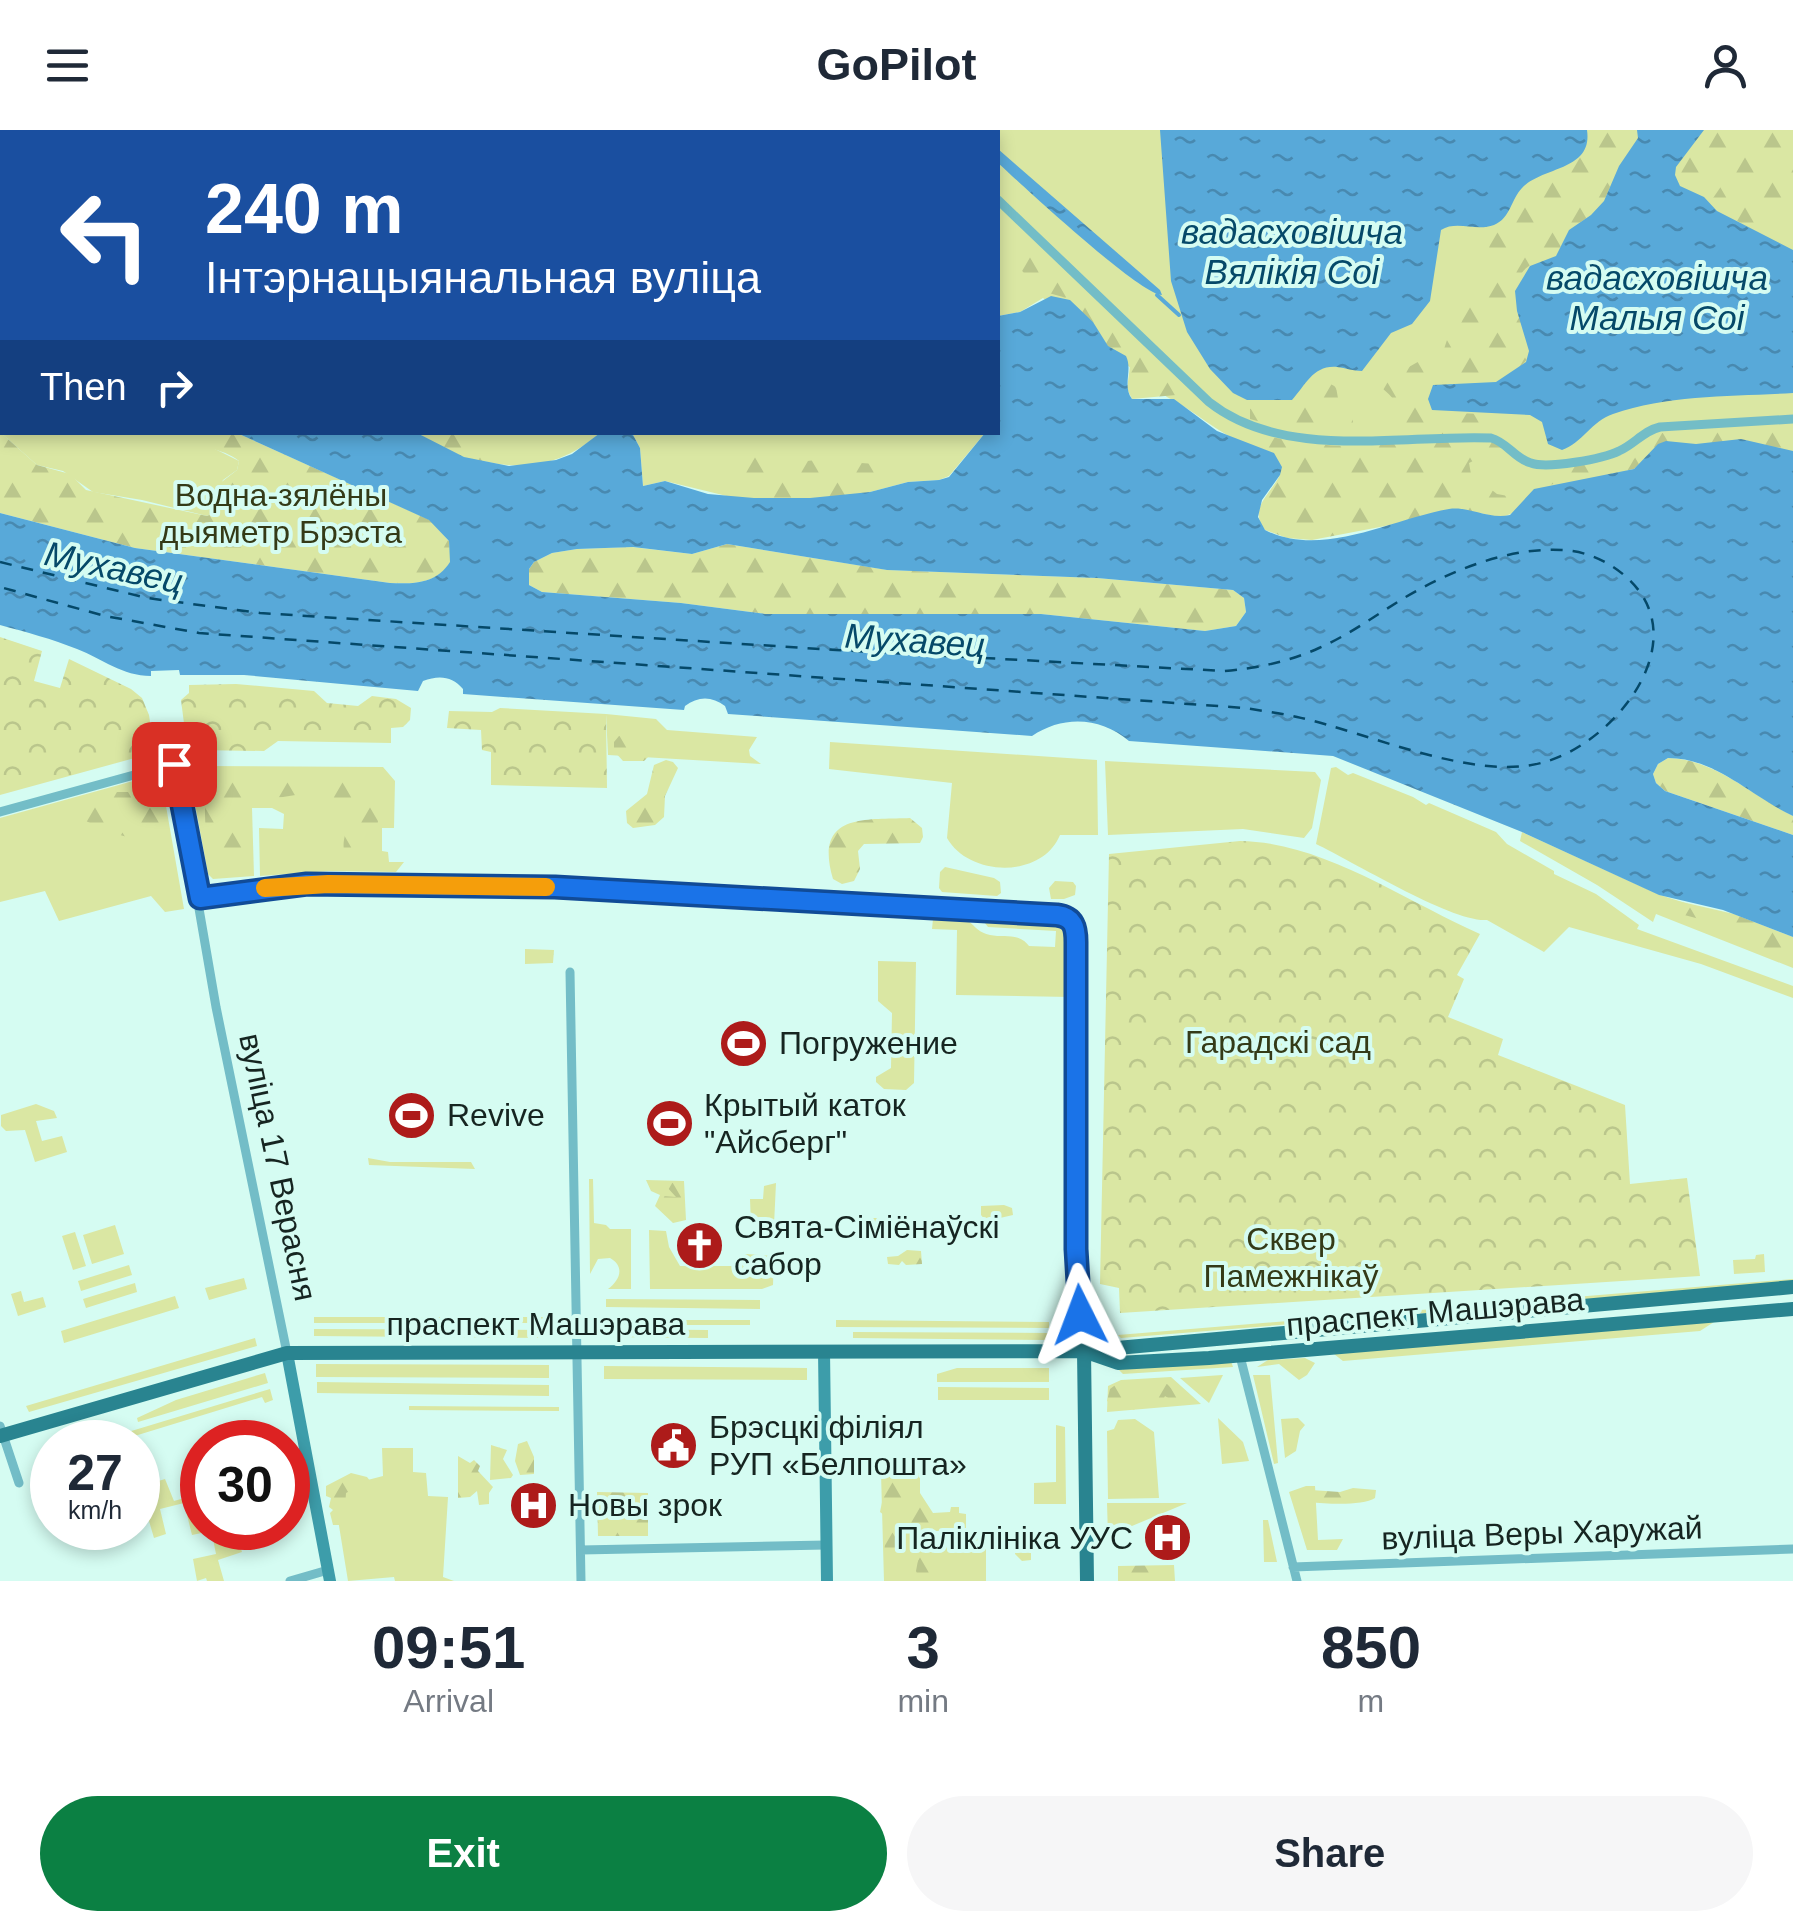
<!DOCTYPE html>
<html lang="en">
<head>
<meta charset="utf-8">
<style>
	:root { --surface:#fff; --page:#f6f6f7; --text:#1f2937; --muted:#747a83; --accent:#0b8043 }
	body { margin:0; font-family:Arial,sans-serif; background:var(--page); color:var(--text); height:100vh; display:flex; flex-direction:column; font-size:38px; white-space:nowrap }
	* { box-sizing:border-box; margin:0 }
	p { font-size:32px; color:var(--muted) }
	.icon { flex:none; width:55px; height:55px; fill:none; stroke:currentColor; stroke-width:2; stroke-linecap:round; stroke-linejoin:round }
	.map { position:relative; height:1451px; overflow:hidden }
	.panel { display:flex; flex-direction:column; background:var(--surface); flex:1 }
	.panel>* { flex:none }
	.guide { position:absolute; left:0px; top:0px; width:1000px; height:305px; box-shadow:0 5px 15px #0003; background:#1a4fa0; color:#fff; overflow:hidden }
	.speed { position:absolute; left:30px; top:1290px; display:flex; gap:20px; font-size:50px; font-weight:700; text-align:center }
	.speed>* { display:grid; place-content:center; width:130px; height:130px; border-radius:50%; background:var(--surface); box-shadow:0 5px 15px #0003; line-height:1 }
	.speed small { font-size:25px; font-weight:400 }
	.speed .limit { border:15px solid #d22; background:#fff; color:#111 }
	.pin { position:absolute; display:grid; place-items:center; width:85px; height:85px; color:#fff; margin:-42px; border-radius:20px; box-shadow:0 5px 15px #0006 }
	.me { position:absolute; width:110px; margin:-55px; rotate:357deg; stroke-linejoin:round; filter:drop-shadow(0 0 8px #0008) }
	.turn { display:flex; align-items:center; gap:35px; height:210px; padding:0 40px; font-size:45px }
	.turn .icon { width:130px; height:130px; stroke-width:2.5 }
	.turn b { display:block; font-size:70px; line-height:85px }
	.then { display:flex; align-items:center; height:95px; padding:0 40px; background:#0003; gap:20px; font-size:38px }
	.eta { display:flex; justify-content:space-evenly; align-items:center; height:170px; text-align:center }
	.eta b { font-size:60px; font-weight:800; line-height:70px }
	.primary-button { display:flex; gap:20px; margin-top:auto; padding:20px 40px }
	.primary-button a { flex:1; height:115px; border-radius:60px; background:var(--accent); color:#fff; font-size:40px; font-weight:800; line-height:115px; text-align:center }
	.primary-button a+a { background:var(--page); color:var(--text) }
	header { display:flex; justify-content:space-between; align-items:center; height:130px; padding:0 40px; background:var(--surface); font-size:45px; font-weight:800 }
	.map>svg:first-child { display:block }
</style>
</head>
<body>
<header><svg class="icon" aria-label="menu" viewBox="0 0 24 24"><path d="M4 6h16M4 12h16M4 18h16"/></svg>GoPilot<svg class="icon" aria-label="person" viewBox="0 0 24 24"><circle cx="12" cy="8" r="4"/><path d="M4 21q1-7 8-7t8 7"/></svg></header>
<div class="map">
<svg width="1793" height="1451" viewBox="0 0 1793 1451">
	<defs>
		<pattern id="forest-firs" width="22" height="20" patternUnits="userSpaceOnUse" patternTransform="scale(2.5)"><rect width="22" height="20" fill="#dae7a3"/><path d="M5 1l3.5 6h-7zM16 11l3.5 6h-7z" fill="#bac68c"/></pattern>
		<pattern id="park-crowns" width="20" height="18" patternUnits="userSpaceOnUse" patternTransform="scale(2.5)"><rect width="20" height="18" fill="#dae7a3"/><path d="M2 6a3 3 0 1 1 6 0M12 15a3 3 0 1 1 6 0" fill="none" stroke="#bac68c"/></pattern>
		<pattern id="water-ripples" width="26" height="14" patternUnits="userSpaceOnUse" patternTransform="scale(2.5)"><rect width="26" height="14" fill="#58a9d9"/><path d="M2 4q2-2 4 0t4 0M15 11q2-2 4 0t4 0" fill="none" stroke="#4889b0"/></pattern>
	</defs>
	<rect width="100%" height="100%" fill="#d5fcf2"/>
	<path fill="#dae7a3" d="M91,0H364L360,2Z
		M776,0H1793V321L1640,336L1496,387L1245,314C1216,302 1195,281 1167,267L1043,168L1020,182L998,186V2Z
		M0,211L2,302L183,303L239,331L237,340L223,350L218,361L222,374L220,380L207,386L142,370L93,362L63,341L37,335L0,302Z
		M417,303H600C542,354 479,338 417,303Z
		M632,303H985L949,346L939,350L908,352L870,362L810,368H735L665,351L643,356L640,318Z
		M606,584L656,589L667,600L757,607L749,620L750,626L761,634L608,625Z
		M830,612L1097,630L1098,705H1060C1042,749 969,747 947,708L952,653L829,639Z
		M1105,631L1315,642L1321,650L1312,698L1304,708L1243,699L1108,705Z
		M198,636L383,637L395,651L394,698H382V721L388,722L389,732H404L396,742L329,741L260,746L259,698L283,699L284,684L272,678H252L254,746L213,749L208,744L190,647Z
		M1336,637L1348,645L1353,643L1413,667L1426,675L1429,673L1496,702L1507,714L1554,741V744L1596,764L1639,795L1637,799L1793,856V868L1701,834L1569,797L1544,822L1487,790C1453,793 1352,731 1316,714L1331,638Z
		M144,648L159,652L163,659L184,779L165,782L151,766L59,791L45,761L0,772V688Z
		M1522,702L1660,765L1793,807V838L1656,784L1653,792L1597,755L1520,711Z
		M945,737L994,748L1000,752L1001,763L997,766L942,762L939,758L940,742Z
		M1055,751L1073,752L1076,756L1075,765L1064,769H1051L1049,758Z
		M945,784C977,787 969,800 990,805C1004,808 1019,802 1029,816L1055,817L1056,801L988,797L981,788L984,785L1062,790L1069,796L1071,805L1070,867L956,865L957,800L932,799L933,789Z
		M878,831L916,832L914,953L906,960L884,959L876,952V947L891,938L892,883L878,871Z
		M36,974L54,981L57,988L36,991L42,1011L62,1006L67,1022L35,1032L25,1000L6,1001L1,996V985Z
		M368,1028L390,1032H471L475,1039L369,1035Z
		M589,1049H593L594,1093L606,1095L610,1099H631V1159H608C619,1151 626,1137 610,1128L598,1129L590,1144Z
		M646,1050L684,1051L686,1090L673,1093L655,1076L660,1065L651,1061Z
		M776,1053L774,1095H751L750,1069H763L764,1056Z
		M115,1095L124,1124L92,1134L83,1105Z
		M649,1100L666,1101L669,1117L680,1136H735L746,1124L774,1126L773,1155L762,1159H650Z
		M75,1102L86,1136L73,1140L62,1106Z
		M1764,1124L1765,1142L1734,1144L1733,1130L1755,1129L1756,1125Z
		M129,1135L132,1145L81,1161L78,1151Z
		M244,1148L247,1159L209,1170L205,1158Z
		M1793,1149V1153L1121,1208L1118,1205Z
		M135,1153L137,1162L86,1178L83,1169Z
		M21,1161L24,1172L43,1167L46,1177L18,1186L11,1164Z
		M175,1166L179,1178L64,1213L61,1201Z
		M606,1169L760,1170V1179L606,1177Z
		M314,1187H552V1193H314Z
		M601,1190H750V1195H601Z
		M836,1190L1049,1192V1198L836,1197Z
		M1714,1192L1700,1201L1343,1231L1334,1224Z
		M314,1199L552,1200V1208L314,1206Z
		M601,1199L708,1200V1208L601,1207Z
		M853,1202L1049,1203V1210L853,1208Z
		M255,1208L257,1216L29,1282L26,1276Z
		M1305,1228L1315,1233L1307,1245L1299,1250L1279,1234L1257,1237L1268,1230Z
		M1231,1231L1233,1237L1123,1244L1118,1239Z
		M316,1234L549,1235V1248L316,1247Z
		M604,1236L807,1238V1250L604,1249Z
		M957,1238H1049V1252H937V1244Z
		M265,1243L268,1253L138,1292L137,1288L176,1270Z
		M1223,1245L1209,1273L1180,1248L1222,1245Z
		M1253,1245H1270L1278,1333L1274,1334Z
		M1171,1247L1201,1274L1107,1282L1108,1256L1121,1250Z
		M317,1252L549,1255V1266L317,1263Z
		M938,1257L1049,1258V1270H938Z
		M270,1259L273,1270L265,1273L262,1267L115,1312H95Z
		M409,1276L559,1277V1281L409,1280Z
		M1218,1288L1243,1312L1249,1331L1222,1334Z
		M1298,1288L1305,1295L1300,1301L1296,1321L1285,1328L1281,1289Z
		M1135,1289L1154,1302L1159,1368L1108,1369L1107,1301L1114,1299L1118,1290Z
		M917,1294V1304L867,1305V1295Z
		M1056,1295L1065,1297L1066,1374H1034V1353L1056,1352Z
		M382,1318H413V1342L426,1343L428,1366L448,1367L443,1447L454,1451H395L394,1447L348,1451L333,1359L383,1346Z
		M881,1343H920V1363L933,1383L950,1382L951,1377H959V1383L966,1384V1401H934L933,1404L986,1403V1451H884Z
		M165,1349L174,1371L195,1365L194,1358L202,1356V1398H215L216,1400L192,1405L184,1373L160,1379L166,1404L154,1408L139,1357Z
		M1306,1356H1315L1318,1410L1343,1409L1337,1420H1307L1289,1362Z
		M1107,1373H1187L1108,1406Z
		M1263,1390H1268L1277,1432H1264Z
		M234,1398L242,1422L218,1430L224,1451H207L206,1448L197,1451L193,1429L216,1424L212,1404Z
		M240,1398H271L265,1411L246,1416Z
		M1017,1400H1031V1430L1022,1431L1015,1424Z"/>
	<path fill="url(#forest-firs)" d="M1587,0H1637L1638,8L1619,36L1604,71L1591,85L1569,100L1556,126C1549,129 1539,130 1532,134C1499,153 1528,200 1529,227C1495,271 1452,239 1430,259L1428,273L1437,282L1501,285V291L1488,297L1485,303L1510,323L1504,342L1493,345L1489,331L1481,327L1469,333L1471,344L1497,364L1508,366L1530,347L1550,339L1634,329L1642,313L1660,303L1793,299V321L1675,311L1658,315L1634,339L1543,356L1522,370L1515,382L1503,387L1454,379L1406,392L1312,410L1287,408L1265,400C1248,378 1270,365 1280,345L1266,320L1249,315L1248,306L1256,304C1283,309 1410,338 1399,282C1396,262 1372,257 1369,239L1379,234L1400,242L1423,229L1443,222L1449,204L1462,191L1459,167L1483,151L1488,143L1490,100L1507,85L1525,55L1577,30L1588,6Z
		M1704,0H1793V79L1778,101L1759,103L1714,78L1711,71L1722,55L1717,45L1705,46L1691,59L1680,56C1668,35 1691,17 1704,0Z
		M1028,112L1039,117L1177,250L1180,261L1176,265L1132,269L1127,259L1130,236L1122,222L1108,217L1093,192L1063,167L1038,160C1029,147 1010,133 1016,116Z
		M1327,252L1336,257L1339,274L1352,281L1353,293L1361,298L1360,303H1352L1327,293L1286,299L1250,289V279C1265,271 1285,283 1301,279L1313,256Z
		M0,302L37,335L70,344L86,360L207,386L220,380L219,354L237,340L239,331C222,317 199,320 183,303H237L430,390L449,411L451,432C436,454 415,454 390,453L135,418L0,383Z
		M417,303H489L496,318V329C472,339 438,314 417,303Z
		M753,320L780,334L816,330L876,334L888,344V352C876,369 780,373 759,365C748,362 742,354 738,344L740,328Z
		M727,414L888,440L1097,448L1233,460L1244,468L1246,482L1236,496L1205,501L1041,484H765L681,473L542,462L529,455V439L534,432L552,423L577,419L632,417L692,424Z
		M641,600L655,602L661,606L662,613L644,631H623L614,621V612L619,606Z
		M1668,628C1715,629 1753,666 1793,686V705L1665,661L1656,653L1653,644L1658,634Z
		M666,630L673,632L678,638L665,666L664,687L655,695L633,698L627,693L626,681L647,664L654,635Z
		M335,645L368,654L380,670L376,711L364,726L354,728L345,724C340,710 350,699 346,685C336,654 306,664 283,667C271,668 263,664 252,669L248,677V731L235,739L215,736C206,709 193,656 228,646Z
		M116,662H138L160,671C181,734 109,703 82,689L79,680L83,672Z
		M910,688L922,698L923,707L920,713L864,714L858,721L860,739L854,751L842,754L833,749C813,682 867,690 910,688Z
		M1669,769L1734,784L1793,807V830L1741,811L1715,793L1669,781L1665,775Z
		M668,1052L681,1054L682,1086L675,1087L660,1071L662,1066L676,1067L666,1056Z
		M1004,1075L1012,1078L1013,1085L1000,1088L993,1099L998,1102V1108L991,1104L987,1109L979,1107L977,1102L985,1090L981,1085V1076Z
		M907,1120L921,1121L922,1134L906,1135L902,1131L899,1135L888,1134L887,1127L898,1126Z
		M1152,1252L1167,1254L1171,1258L1178,1256L1188,1264L1189,1271L1176,1273L1165,1266L1162,1272L1145,1277L1139,1274L1134,1280L1125,1276L1117,1278L1107,1271L1110,1259L1118,1253H1127L1131,1258L1133,1253L1152,1257Z
		M527,1311L534,1327V1344L520,1345L515,1331L518,1314Z
		M491,1315L507,1320L503,1329L513,1345L511,1348L490,1350Z
		M458,1326L470,1333L474,1330L480,1336L478,1341L493,1357L489,1363V1374L479,1375L477,1361L470,1367L458,1368Z
		M351,1343L367,1347L371,1352L367,1359L357,1357L346,1363L345,1377L363,1386L357,1394L353,1390L345,1395H333L330,1383L333,1380L329,1377L331,1368L326,1366V1356Z
		M895,1345H908L917,1351L915,1373C931,1379 934,1395 937,1410L925,1421L921,1409L915,1407L911,1414L900,1413L902,1424L897,1431L885,1432C885,1420 883,1398 888,1388L880,1382L885,1357Z
		M1353,1358L1376,1360L1375,1368C1363,1376 1327,1374 1310,1372L1306,1363L1311,1360L1340,1362Z
		M597,1362L648,1363V1406H598Z
		M927,1423L938,1435V1451H920L916,1441L919,1425Z
		M1174,1435L1175,1451H1118V1436Z"/>
	<path fill="url(#park-crowns)" d="M0,507L42,521L34,551L60,558L69,529L131,559L142,568L149,585L154,619L142,626L0,665Z
		M236,554L314,561L327,573L358,576L372,566L396,569L411,578L410,590L403,597L391,598V613L278,611L264,621L197,620L186,609L181,570L189,563V555Z
		M500,578L606,584L607,658L491,655V622L482,620L481,600L447,598L449,581L492,582Z
		M1240,711C1323,712 1405,771 1480,804L1457,845L1464,849L1448,887L1503,909L1498,925L1625,975L1630,1054L1687,1048L1700,1146L1120,1183L1119,1158L1100,1154L1109,724Z
		M525,819L554,820L553,833L525,834Z
		M858,1088H894V1096H875V1106H858Z"/>
	<path fill="url(#water-ripples)" fill-rule="evenodd" d="M0,0L92,2H2L0,96Z
		M497,0H776L778,2H441Z
		M1160,0H1587C1593,41 1543,36 1522,58C1511,69 1511,88 1494,95C1476,102 1457,90 1441,100L1430,171L1412,194L1391,203L1362,241C1353,241 1346,238 1337,237C1313,235 1306,255 1292,270H1247L1233,263L1210,239L1187,202L1171,151Z
		M1637,0H1704L1676,37L1675,45L1680,56L1704,67L1717,81L1793,120V263C1733,267 1670,264 1613,284C1592,291 1582,313 1562,320L1548,314L1542,292L1530,285L1432,280L1428,269L1433,255L1496,252L1526,232L1529,221L1517,181L1515,161L1530,136L1556,126L1569,100L1591,85L1604,71L1619,36L1638,8Z
		M998,19L1160,160L1162,165C1140,165 1022,55 998,33Z
		M1051,166L1070,170L1093,192L1108,216L1126,226C1133,240 1122,256 1132,269H1174L1217,301L1274,323L1282,337L1280,345L1262,370L1258,387L1265,400C1322,429 1391,389 1449,379C1470,376 1489,390 1510,385L1534,359L1634,339L1658,314L1666,311L1696,314L1741,309L1793,321V686C1752,667 1716,628 1668,628L1658,634L1653,644L1656,653L1665,661L1793,705V807L1723,780L1659,765L1522,702L1333,626L1129,611C1101,587 1063,585 1032,606L728,584L725,576C712,566 698,566 685,576L684,580L463,564V559C452,546 439,545 423,551L418,561L244,545H180L179,540L151,541V546C122,546 103,529 77,519C52,509 26,502 0,495V383L135,418L390,453C414,454 436,454 450,432L449,411L429,390L237,303H417L464,327L509,336L556,330L572,324L600,303H632L640,318L643,356L665,351L708,364L754,368H810L870,362L908,352L939,350L949,347L985,303L998,302V186L1020,182ZM727,414L887,440L1097,448L1233,460L1244,468L1246,482L1236,496L1205,501L1041,484H765L681,473L542,462L529,455V439L534,432L552,423L577,419L633,417L692,424Z"/>
	<g fill="none" stroke-linecap="round" stroke-linejoin="round">
		<path stroke="#58a9d9" stroke-width="4" d="M1157,165L1179,185"/>
		<path stroke="#054969" stroke-width="2.5" stroke-dasharray="12 10" stroke-linecap="butt" d="M0,432L147,468L260,483L836,520L1224,541C1258,538 1288,532 1319,518C1349,505 1376,485 1404,468C1450,441 1508,417 1562,420C1585,421 1606,430 1624,445C1700,509 1614,615 1541,633C1472,651 1366,602 1297,587C1280,583 1262,581 1245,578L199,503L105,486L0,457"/>
		<path stroke="#73bdc7" stroke-width="9" d="M924,0L926,2
			M998,70L1209,272C1285,332 1403,304 1491,308C1507,312 1515,329 1531,333C1547,339 1603,329 1619,321C1635,314 1643,301 1660,297L1793,289
			M0,682L174,634L216,877L287,1223
			M200,768L307,754L555,757L672,761L1065,787L1075,796L1077,812L1076,1119L1084,1221
			M570,842L581,1451
			M1240,1226L1297,1451
			M0,1296L19,1353
			M581,1420L826,1415
			M1293,1437L1793,1419
			M290,1451L328,1440"/>
		<path stroke="#3d9daa" stroke-width="12" d="M824,1221L827,1451
			M287,1223L330,1451"/>
		<path stroke="#298490" stroke-width="14" d="M1084,1221L1087,1451
			M1089,1223L1118,1233L1209,1228L1793,1179
			M0,1306L287,1223L1084,1221L1793,1157"/>
	</g>
	<g fill="none" stroke-linecap="round" stroke-linejoin="round">
		<defs>
			<path id="route" d="M174,634L200,768L307,754L555,757L1057,785C1074,787 1076,798 1076,812V1119L1080,1185"/>
		</defs>
		<use href="#route" stroke="#114b97" stroke-width="25"/>
		<use href="#route" stroke="#1a73e8" stroke-width="18"/>
		<path stroke="#f59e0b" stroke-width="18" d="M265,758L328,754L546,757"/>
	</g>
	<defs>
		<symbol id="stadium-disc" viewBox="-11 -11 22 22"><circle r="9.5" fill="#ad1b1a" stroke="#d5fcf2"/><path d="M0-5a6.5 5 0 1 0 0 10a6.5 5 0 1 0 0-10ZM-3.5-1.8h7v3.6h-7Z" fill="#fff"/></symbol>
		<symbol id="church-disc" viewBox="-11 -11 22 22"><circle r="9.5" fill="#ad1b1a" stroke="#d5fcf2"/><path d="M-1.2-6h2.4v3.5h3.3v2.4h-3.3V6h-2.4V-.1h-3.3v-2.4h3.3Z" fill="#fff"/></symbol>
		<symbol id="civic-disc" viewBox="-11 -11 22 22"><circle r="9.5" fill="#ad1b1a" stroke="#d5fcf2"/><path d="M-.6-6.5H3V-4.5H.6V-3L4-1V1h2V6H-6V1h2V-1L-.6-3ZM-1.2 2.5V6h2.4V2.5Z" fill="#fff"/></symbol>
		<symbol id="hospital-disc" viewBox="-11 -11 22 22"><circle r="9.5" fill="#ad1b1a" stroke="#d5fcf2"/><path d="M-5-5h3v3.5h4V-5h3V5h-3V1.5h-4V5h-3Z" fill="#fff"/></symbol>
	</defs>
	<g fill-rule="evenodd">
		<use href="#stadium-disc" x="716" y="886" width="55" height="55"/>
		<use href="#stadium-disc" x="384" y="958" width="55" height="55"/>
		<use href="#stadium-disc" x="642" y="966" width="55" height="55"/>
		<use href="#church-disc" x="672" y="1088" width="55" height="55"/>
		<use href="#civic-disc" x="646" y="1288" width="55" height="55"/>
		<use href="#hospital-disc" x="506" y="1348" width="55" height="55"/>
		<use href="#hospital-disc" x="1140" y="1380" width="55" height="55"/>
	</g>
	<g text-anchor="middle" dominant-baseline="central" stroke-width="8" stroke-linejoin="round" paint-order="stroke">
		<g font-size="32" fill="#343a17" stroke="#d5fcf2">
			<text x="281" y="365">Водна-зялёны<tspan x="281" dy="37">дыяметр Брэста</tspan></text>
			<text x="1278" y="912">Гарадскі сад</text>
			<text x="1291" y="1109">Сквер<tspan x="1291" dy="37">Памежнікаў</tspan></text>
		</g>
		<g font-size="32" fill="#162521" stroke="#d5fcf2" text-anchor="start">
			<text x="779" y="913">Погружение</text>
			<text x="704" y="975">Крытый каток<tspan x="704" dy="37">"Айсберг"</tspan></text>
			<text x="447" y="985">Revive</text>
			<text x="734" y="1097">Свята-Сіміёнаўскі<tspan x="734" dy="37">сабор</tspan></text>
			<text x="709" y="1297">Брэсцкі філіял<tspan x="709" dy="37">РУП «Белпошта»</tspan></text>
			<text x="568" y="1375">Новы зрок</text>
			<text x="1133" y="1408" text-anchor="end">Паліклініка УУС</text>
		</g>
		<g font-size="32" fill="#162521" stroke="#d5fcf2">
			<text transform="translate(278 1037) rotate(78)">вуліца 17 Верасня</text>
			<text transform="translate(1435 1182) rotate(-5)">праспект Машэрава</text>
			<text x="536" y="1194">праспект Машэрава</text>
			<text transform="translate(1542 1403) rotate(-2)">вуліца Веры Харужай</text>
		</g>
		<g font-size="35" font-style="italic" fill="#054969" stroke="#d5fcf2">
			<text x="1292" y="101">вадасховішча<tspan x="1292" dy="40">Вялікія Соі</tspan></text>
			<text x="1657" y="147">вадасховішча<tspan x="1657" dy="40">Малыя Соі</tspan></text>
			<text transform="translate(114 437) rotate(12)">Мухавец</text>
			<text transform="translate(915 510) rotate(4)">Мухавец</text>
		</g>
	</g>
</svg>
<div class="speed"><div>27<small>km/h</small></div><div class="limit">30</div></div>
<div class="pin" style="left:174px;top:634px;background:#d93025"><svg class="icon" aria-label="arrive" viewBox="0 0 24 24"><path d="M6 21V4h12l-3 4 3 4H6"/></svg></div>
<svg class="me" style="left:1080px;top:1185px" viewBox="-20 -20 40 40"><path d="M0-17L14 15 0 8-14 15z" fill="#1a73e8" stroke="#fff" stroke-width="4"/></svg>
<div class="guide">
<div class="turn"><svg class="icon" aria-label="left" viewBox="0 0 24 24"><path d="M17 20v-9H6M10 6l-5 5 5 5"/></svg><div><b>240 m</b>Інтэрнацыянальная вуліца</div></div>
<div class="then">Then<svg class="icon" aria-label="right" viewBox="0 0 24 24"><path d="M7 20v-9h11M14 6l5 5-5 5"/></svg></div>
</div>
</div>
<section class="panel">
<div class="eta">
<div><b>09:51</b><p>Arrival</p></div>
<div><b>3</b><p>min</p></div>
<div><b>850</b><p>m</p></div>
</div>
<div class="primary-button"><a>Exit</a><a>Share</a></div>
</section>
</body>
</html>
